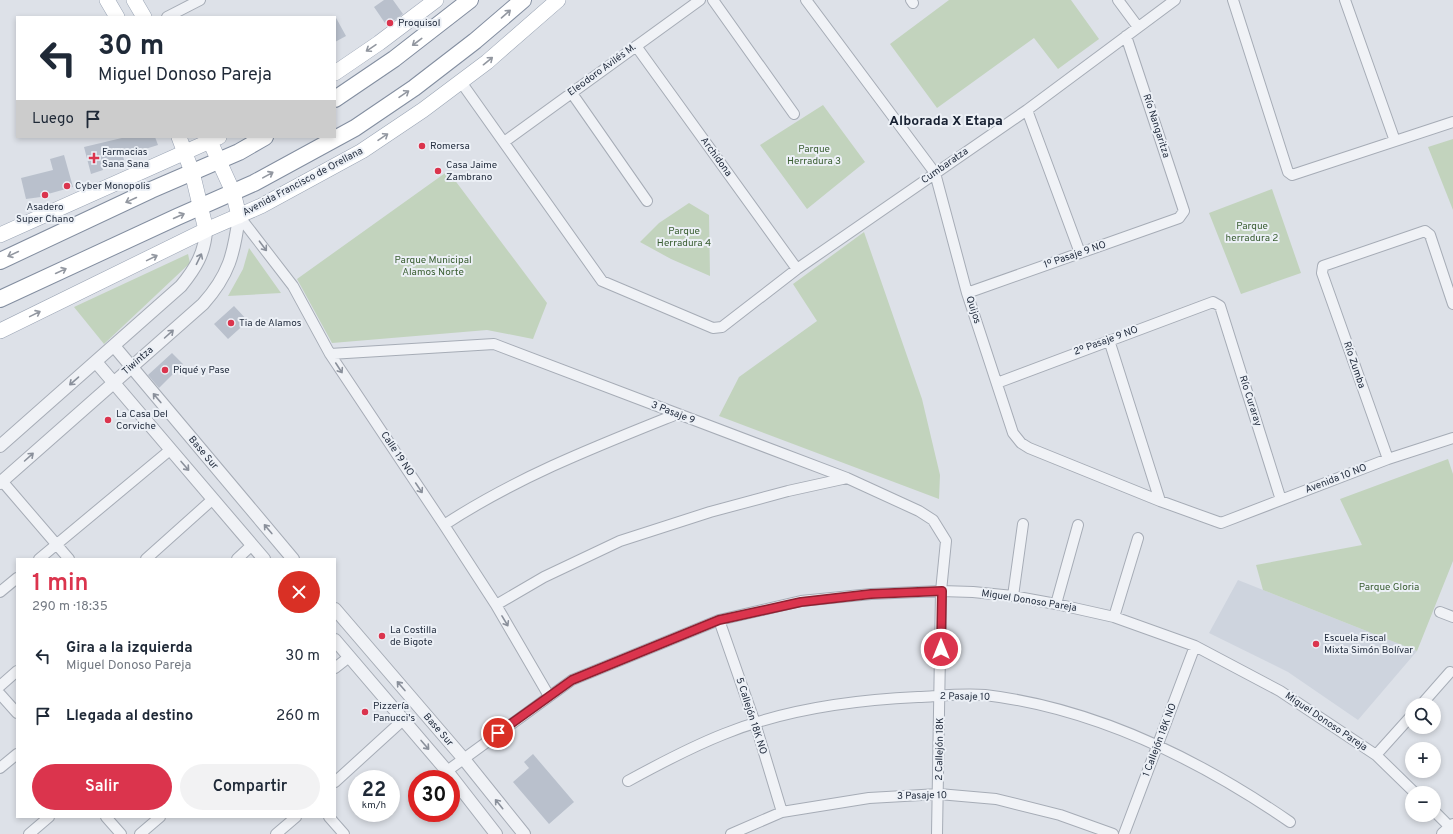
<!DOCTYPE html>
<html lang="es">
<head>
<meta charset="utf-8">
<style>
	:root { --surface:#fff; --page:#f2f2f3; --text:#1f2937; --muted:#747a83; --accent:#db344d }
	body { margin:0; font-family:Overpass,sans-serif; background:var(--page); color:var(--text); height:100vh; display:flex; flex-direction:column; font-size:15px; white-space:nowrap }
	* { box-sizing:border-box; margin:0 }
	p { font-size:13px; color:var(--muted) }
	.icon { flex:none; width:22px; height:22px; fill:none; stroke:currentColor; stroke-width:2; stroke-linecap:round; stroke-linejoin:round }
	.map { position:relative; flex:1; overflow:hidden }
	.drawer { position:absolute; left:16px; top:558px; width:320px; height:260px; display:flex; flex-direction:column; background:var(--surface); border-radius:0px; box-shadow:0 2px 6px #0003 }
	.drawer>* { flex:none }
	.top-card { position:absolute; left:16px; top:16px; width:320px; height:122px; border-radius:0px; box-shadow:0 2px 6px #0003; background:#fff; color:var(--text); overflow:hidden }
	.controls { position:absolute; left:1405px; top:698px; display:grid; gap:8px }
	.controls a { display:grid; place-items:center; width:36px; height:36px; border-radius:50%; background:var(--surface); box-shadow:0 2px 6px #0003; font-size:20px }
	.speed { position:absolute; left:348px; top:770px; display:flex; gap:8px; font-size:20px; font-weight:700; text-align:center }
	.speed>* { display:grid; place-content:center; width:52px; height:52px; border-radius:50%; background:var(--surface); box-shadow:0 2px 6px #0003; line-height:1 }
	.speed small { font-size:10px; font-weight:400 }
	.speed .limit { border:6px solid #d22; background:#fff; color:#111 }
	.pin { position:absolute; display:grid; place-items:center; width:34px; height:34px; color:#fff; margin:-17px; border:2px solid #fff; border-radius:50%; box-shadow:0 1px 4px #0007 }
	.me { position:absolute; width:44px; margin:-22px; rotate:0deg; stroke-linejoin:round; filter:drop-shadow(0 0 3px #0008) }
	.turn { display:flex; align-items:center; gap:14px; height:84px; padding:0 16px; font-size:18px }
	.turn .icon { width:52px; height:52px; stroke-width:2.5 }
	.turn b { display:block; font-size:28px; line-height:34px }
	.then { display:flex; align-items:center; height:38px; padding:0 16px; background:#0003; gap:8px; font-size:15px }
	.round { display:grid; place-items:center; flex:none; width:42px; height:42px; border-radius:21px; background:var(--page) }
	.summary { display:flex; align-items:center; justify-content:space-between; height:68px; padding:0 16px }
	h1 { font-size:24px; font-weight:600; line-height:30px; color:var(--accent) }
	.cta { display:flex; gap:8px; margin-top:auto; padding:8px 16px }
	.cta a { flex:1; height:46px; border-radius:24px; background:var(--accent); color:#fff; font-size:16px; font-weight:600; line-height:46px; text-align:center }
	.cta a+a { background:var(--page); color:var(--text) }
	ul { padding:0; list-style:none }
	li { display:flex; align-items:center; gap:12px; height:60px; padding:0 16px }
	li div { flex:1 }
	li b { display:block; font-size:15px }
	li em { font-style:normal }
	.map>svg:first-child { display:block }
</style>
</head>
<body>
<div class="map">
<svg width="1453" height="834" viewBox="0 0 1453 834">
	<rect width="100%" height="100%" fill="#dde1e8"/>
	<path fill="#ced4de" d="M1238,580L1417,651L1358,720L1288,672L1209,633Z"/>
	<path fill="#c2d3bd" d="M949,0H1071L1099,39L1058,69L1034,38L937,108L890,44Z
		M823,105L865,162L807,209L760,145Z
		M1453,139V210L1428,147Z
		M448,171L547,303L533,339L487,330L332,343L297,279Z
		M1272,189L1301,273L1241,294L1209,213Z
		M689,203L709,215L710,276L671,259L640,242L659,223Z
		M864,232L922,399L940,475L939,499L719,416L739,377L817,321L793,284Z
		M249,248L281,293L228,296L243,269Z
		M188,254L190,263L104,344L74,307Z
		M1448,459L1453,474V561L1417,651L1263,590L1256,565L1362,545L1340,499Z"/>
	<path fill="#b9c0cc" d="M384,0H393L403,14L387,26L374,7Z
		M335,16L346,36L335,42Z
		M126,137H155L158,145L123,156L124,160L102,165L103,170L91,174L84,147Z
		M64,155L73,187L48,194V196L26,199L21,178L53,170L50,159Z
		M234,306L248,321L228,339L214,324Z
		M172,353L183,364L159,388L148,375Z
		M533,754L574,802L549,824L513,782L529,768L524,762Z"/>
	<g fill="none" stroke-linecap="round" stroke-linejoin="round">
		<defs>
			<path id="minor" d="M713,0L794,114
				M806,0L935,173L967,293L1013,433L1021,443L1029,448L1160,501L1221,523L1388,459L1453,438
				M911,0L913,3
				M1118,0L1138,27
				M1233,0L1288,172L1292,175L1453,122
				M1345,0L1395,141
				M167,17L200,0
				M636,46L797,269
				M461,82L602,281L713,328L722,327L797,269L1027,110L1175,0
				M571,92L647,201
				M1027,110L1080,253
				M504,142L700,0
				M239,216L293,286L330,354L444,525L496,605L549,696
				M967,293L1179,218L1184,211L1126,36
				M1109,340L1160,501
				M330,354L494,344L847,478L919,511L933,520L946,541L941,591L937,834
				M997,383L1213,302L1220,306L1281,500
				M1388,459L1322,273L1323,266L1425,231L1430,235L1453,304
				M2,481L69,559
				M444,525C517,477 597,446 677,414
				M39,559L170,450
				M146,559L213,499
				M237,559L252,545
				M0,592L17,578
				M1013,596L1023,524
				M1056,604L1078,525
				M496,605L544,577L620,541L710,512L788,491L847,478
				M1440,612L1453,617
				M1114,617L1138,538
				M719,620L755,723L782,812
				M335,668L349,657
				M0,686L17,671
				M0,694L17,713
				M1421,705L1450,672
				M1376,755L1412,715
				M0,768L17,754
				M447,771L572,680L719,620L801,601L871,594L941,591L973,592L1013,596L1056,604L1114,617L1195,646L1280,691L1376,755L1415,793
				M628,781C659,764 691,747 724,734C785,709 852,700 918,697C939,696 963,693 985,695C1094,708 1200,760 1290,822
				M335,782L403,720
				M1434,811L1453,830
				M106,817L121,834
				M329,817L344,834
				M29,834L49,817
				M140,834L160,817
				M276,834L296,817
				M731,834L782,812L869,798L939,794L996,799L1060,815L1113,834
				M1124,834L1195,646"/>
			<path id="tertiary" d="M114,346L293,559
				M96,362L264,559
				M0,446L181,286C195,269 205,253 206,230
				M0,483L203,304C229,275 234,254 239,216
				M335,609L463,758L524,834
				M335,640L447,771L496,834
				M1443,834L1453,825"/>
			<path id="primary" d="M107,0L117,17
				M134,0L144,17
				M335,73L379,43L436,0
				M179,137L192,172L206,230
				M208,137L233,192L239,216
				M0,235L219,137
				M0,331L206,230L261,206L362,151L423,110L487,62L558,0"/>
			<path id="trunk" d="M335,99L394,59L470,0
				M0,261L151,190L239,152L265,137
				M0,299L177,217L254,183L355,128L414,88L475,41L523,0"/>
		</defs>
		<use href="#minor" stroke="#a6acb6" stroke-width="12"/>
		<use href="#tertiary" stroke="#a6acb6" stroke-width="14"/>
		<use href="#primary" stroke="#9ba5b5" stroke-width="16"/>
		<use href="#trunk" stroke="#838ea0" stroke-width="18"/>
		<use href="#minor" stroke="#f0f2f6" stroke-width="10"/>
		<use href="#tertiary" stroke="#f0f2f6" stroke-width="12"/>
		<use href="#primary" stroke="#fff" stroke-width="15"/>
		<use href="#trunk" stroke="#fff" stroke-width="16"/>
	</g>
	<defs><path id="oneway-shaft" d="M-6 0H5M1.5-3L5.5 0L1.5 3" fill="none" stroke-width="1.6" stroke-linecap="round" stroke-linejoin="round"/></defs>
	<g stroke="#9297a0">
		<use href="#oneway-shaft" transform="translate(506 14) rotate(-41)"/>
		<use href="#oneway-shaft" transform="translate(417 42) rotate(143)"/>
		<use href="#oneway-shaft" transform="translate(371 48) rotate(146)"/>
		<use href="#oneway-shaft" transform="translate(488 61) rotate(-39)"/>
		<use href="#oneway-shaft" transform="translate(404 94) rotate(-34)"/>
		<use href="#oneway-shaft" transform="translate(383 137) rotate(-34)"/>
		<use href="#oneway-shaft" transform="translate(268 175) rotate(-29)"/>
		<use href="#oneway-shaft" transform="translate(131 200) rotate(155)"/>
		<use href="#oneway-shaft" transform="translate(179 216) rotate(-24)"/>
		<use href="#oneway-shaft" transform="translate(13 254) rotate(155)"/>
		<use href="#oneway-shaft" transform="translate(152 258) rotate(-26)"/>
		<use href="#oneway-shaft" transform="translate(61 271) rotate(-25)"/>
		<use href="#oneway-shaft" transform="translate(35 314) rotate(-26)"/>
	</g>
	<g stroke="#8a909b">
		<use href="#oneway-shaft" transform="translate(263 246) rotate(53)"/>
		<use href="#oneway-shaft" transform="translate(199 259) rotate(-64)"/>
		<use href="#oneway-shaft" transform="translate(169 334) rotate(-42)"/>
		<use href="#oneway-shaft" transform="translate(339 368) rotate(57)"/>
		<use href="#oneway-shaft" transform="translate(74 381) rotate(139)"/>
		<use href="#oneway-shaft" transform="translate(157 398) rotate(-130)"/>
		<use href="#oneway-shaft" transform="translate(29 457) rotate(-42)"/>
		<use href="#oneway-shaft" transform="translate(185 466) rotate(49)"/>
		<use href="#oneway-shaft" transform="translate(419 488) rotate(56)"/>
		<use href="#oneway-shaft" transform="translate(268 529) rotate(-130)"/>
		<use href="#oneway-shaft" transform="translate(505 621) rotate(59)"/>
		<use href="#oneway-shaft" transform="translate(401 686) rotate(-131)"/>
		<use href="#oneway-shaft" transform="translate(425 745) rotate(49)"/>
		<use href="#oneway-shaft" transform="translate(499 804) rotate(-129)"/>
	</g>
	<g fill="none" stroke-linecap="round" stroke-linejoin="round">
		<defs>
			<path id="route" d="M498,733L572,680L719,620L801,602L871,594L942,591L941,649"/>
		</defs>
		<use href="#route" stroke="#8e2232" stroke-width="10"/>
		<use href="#route" stroke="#db344d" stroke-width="7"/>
	</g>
	<g fill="#db344d" stroke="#ecf0f6" stroke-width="1.5">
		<circle cx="390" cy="23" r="4"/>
		<circle cx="422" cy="146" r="4"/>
		<path d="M92 152h4v4h4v4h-4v4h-4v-4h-4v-4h4z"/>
		<circle cx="438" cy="171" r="4"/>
		<circle cx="67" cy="186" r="4"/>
		<circle cx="45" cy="195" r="4"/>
		<circle cx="231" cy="323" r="4"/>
		<circle cx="165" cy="370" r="4"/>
		<circle cx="108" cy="420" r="4"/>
		<circle cx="382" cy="636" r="4"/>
		<circle cx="1316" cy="644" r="4"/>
		<circle cx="365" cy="712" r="4"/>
	</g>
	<g text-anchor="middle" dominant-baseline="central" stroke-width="4" stroke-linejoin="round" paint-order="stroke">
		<g font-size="10" fill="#252f40" stroke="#ecf0f6" text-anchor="start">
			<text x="398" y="23">Proquisol</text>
			<text x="430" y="146">Romersa</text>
			<text x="102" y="152">Farmacias<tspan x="102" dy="12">Sana Sana</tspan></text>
			<text x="446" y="165">Casa Jaime<tspan x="446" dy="12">Zambrano</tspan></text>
			<text x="75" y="186">Cyber Monopolis</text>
			<text x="45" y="207" text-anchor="middle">Asadero<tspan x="45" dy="12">Super Chano</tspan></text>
			<text x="239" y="323">Tia de Alamos</text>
			<text x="173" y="370">Piqué y Pase</text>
			<text x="116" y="414">La Casa Del<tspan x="116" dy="12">Corviche</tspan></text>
			<text x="390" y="630">La Costilla<tspan x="390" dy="12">de Bigote</tspan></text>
			<text x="1324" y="638">Escuela Fiscal<tspan x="1324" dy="12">Mixta Simón Bolívar</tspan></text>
			<text x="373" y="706">Pizzería<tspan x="373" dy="12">Panucci's</tspan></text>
		</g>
		<g font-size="10" fill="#252f40" stroke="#ecf0f6">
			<text transform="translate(602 70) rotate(-36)">Eleodoro Avilés M.</text>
			<text transform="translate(1156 126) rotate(72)">Río Nangaritza</text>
			<text transform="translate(716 157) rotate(54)">Archidona</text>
			<text transform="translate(945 166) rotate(-35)">Cumbaratza</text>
			<text transform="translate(303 182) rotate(-28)">Avenida Francisco de Orellana</text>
			<text transform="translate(1075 255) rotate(-19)">1º Pasaje 9 NO</text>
			<text transform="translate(973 310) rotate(72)">Quijos</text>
			<text transform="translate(1106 341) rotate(-20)">2º Pasaje 9 NO</text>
			<text transform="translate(138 361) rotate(-41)">Tiwintza</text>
			<text transform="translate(1354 365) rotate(71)">Río Zumba</text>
			<text transform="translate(1250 401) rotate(72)">Río Curaray</text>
			<text transform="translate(673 413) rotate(21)">3 Pasaje 9</text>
			<text transform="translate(203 453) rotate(50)">Base Sur</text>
			<text transform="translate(397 454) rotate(56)">Calle 19 NO</text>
			<text transform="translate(1336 479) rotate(-21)">Avenida 10 NO</text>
			<text transform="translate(1029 601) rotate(9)">Miguel Donoso Pareja</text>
			<text transform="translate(965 697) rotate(1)">2 Pasaje 10</text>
			<text transform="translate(751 716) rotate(72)">5 Callejón 18K NO</text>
			<text transform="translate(1326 722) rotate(34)">Miguel Donoso Pareja</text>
			<text transform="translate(438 730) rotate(49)">Base Sur</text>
			<text transform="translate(1160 740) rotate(-69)">1 Callejón 18K NO</text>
			<text transform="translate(940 749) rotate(-89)">2 Callejón 18K</text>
			<text transform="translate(922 796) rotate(-1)">3 Pasaje 10</text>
		</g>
		<g font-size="10" fill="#395d31" stroke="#ecf0f6">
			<text x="814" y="149">Parque<tspan x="814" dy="12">Herradura 3</tspan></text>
			<text x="1252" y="226">Parque<tspan x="1252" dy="12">herradura 2</tspan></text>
			<text x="684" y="231">Parque<tspan x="684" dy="12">Herradura 4</tspan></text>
			<text x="433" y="260">Parque Municipal<tspan x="433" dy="12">Alamos Norte</tspan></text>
			<text x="1389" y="587">Parque Gloria</text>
		</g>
		<g font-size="14" font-weight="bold" fill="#172031" stroke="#ecf0f6">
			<text x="946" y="121">Alborada X Etapa</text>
		</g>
	</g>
</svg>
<div class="controls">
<a><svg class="icon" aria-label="search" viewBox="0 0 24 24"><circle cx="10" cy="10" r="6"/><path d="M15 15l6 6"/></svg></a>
<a>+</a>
<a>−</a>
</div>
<div class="speed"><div>22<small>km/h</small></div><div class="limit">30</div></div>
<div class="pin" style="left:498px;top:733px;background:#d93025"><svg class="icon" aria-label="arrive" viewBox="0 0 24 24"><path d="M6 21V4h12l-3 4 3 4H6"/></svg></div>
<svg class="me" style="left:941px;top:649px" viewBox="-20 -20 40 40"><circle r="17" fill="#db344d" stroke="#fff" stroke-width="3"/><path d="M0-11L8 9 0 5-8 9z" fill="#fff"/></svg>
<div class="top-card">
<div class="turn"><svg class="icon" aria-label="left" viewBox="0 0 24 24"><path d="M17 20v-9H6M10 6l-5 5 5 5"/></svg><div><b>30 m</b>Miguel Donoso Pareja</div></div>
<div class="then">Luego<svg class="icon" aria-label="arrive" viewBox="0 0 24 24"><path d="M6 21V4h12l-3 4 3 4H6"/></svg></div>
</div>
<section class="drawer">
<div class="summary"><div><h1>1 min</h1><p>290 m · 18:35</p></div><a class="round" style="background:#d93025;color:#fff"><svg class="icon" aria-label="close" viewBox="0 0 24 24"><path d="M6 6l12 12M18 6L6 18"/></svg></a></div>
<ul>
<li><svg class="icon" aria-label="left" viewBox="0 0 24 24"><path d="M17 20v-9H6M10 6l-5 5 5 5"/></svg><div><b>Gira a la izquierda</b><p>Miguel Donoso Pareja</p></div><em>30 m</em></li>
<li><svg class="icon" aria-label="arrive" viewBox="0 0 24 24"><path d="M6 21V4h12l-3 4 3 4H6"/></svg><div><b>Llegada al destino</b></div><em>260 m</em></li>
</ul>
<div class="cta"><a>Salir</a><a>Compartir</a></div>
</section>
</div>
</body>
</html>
